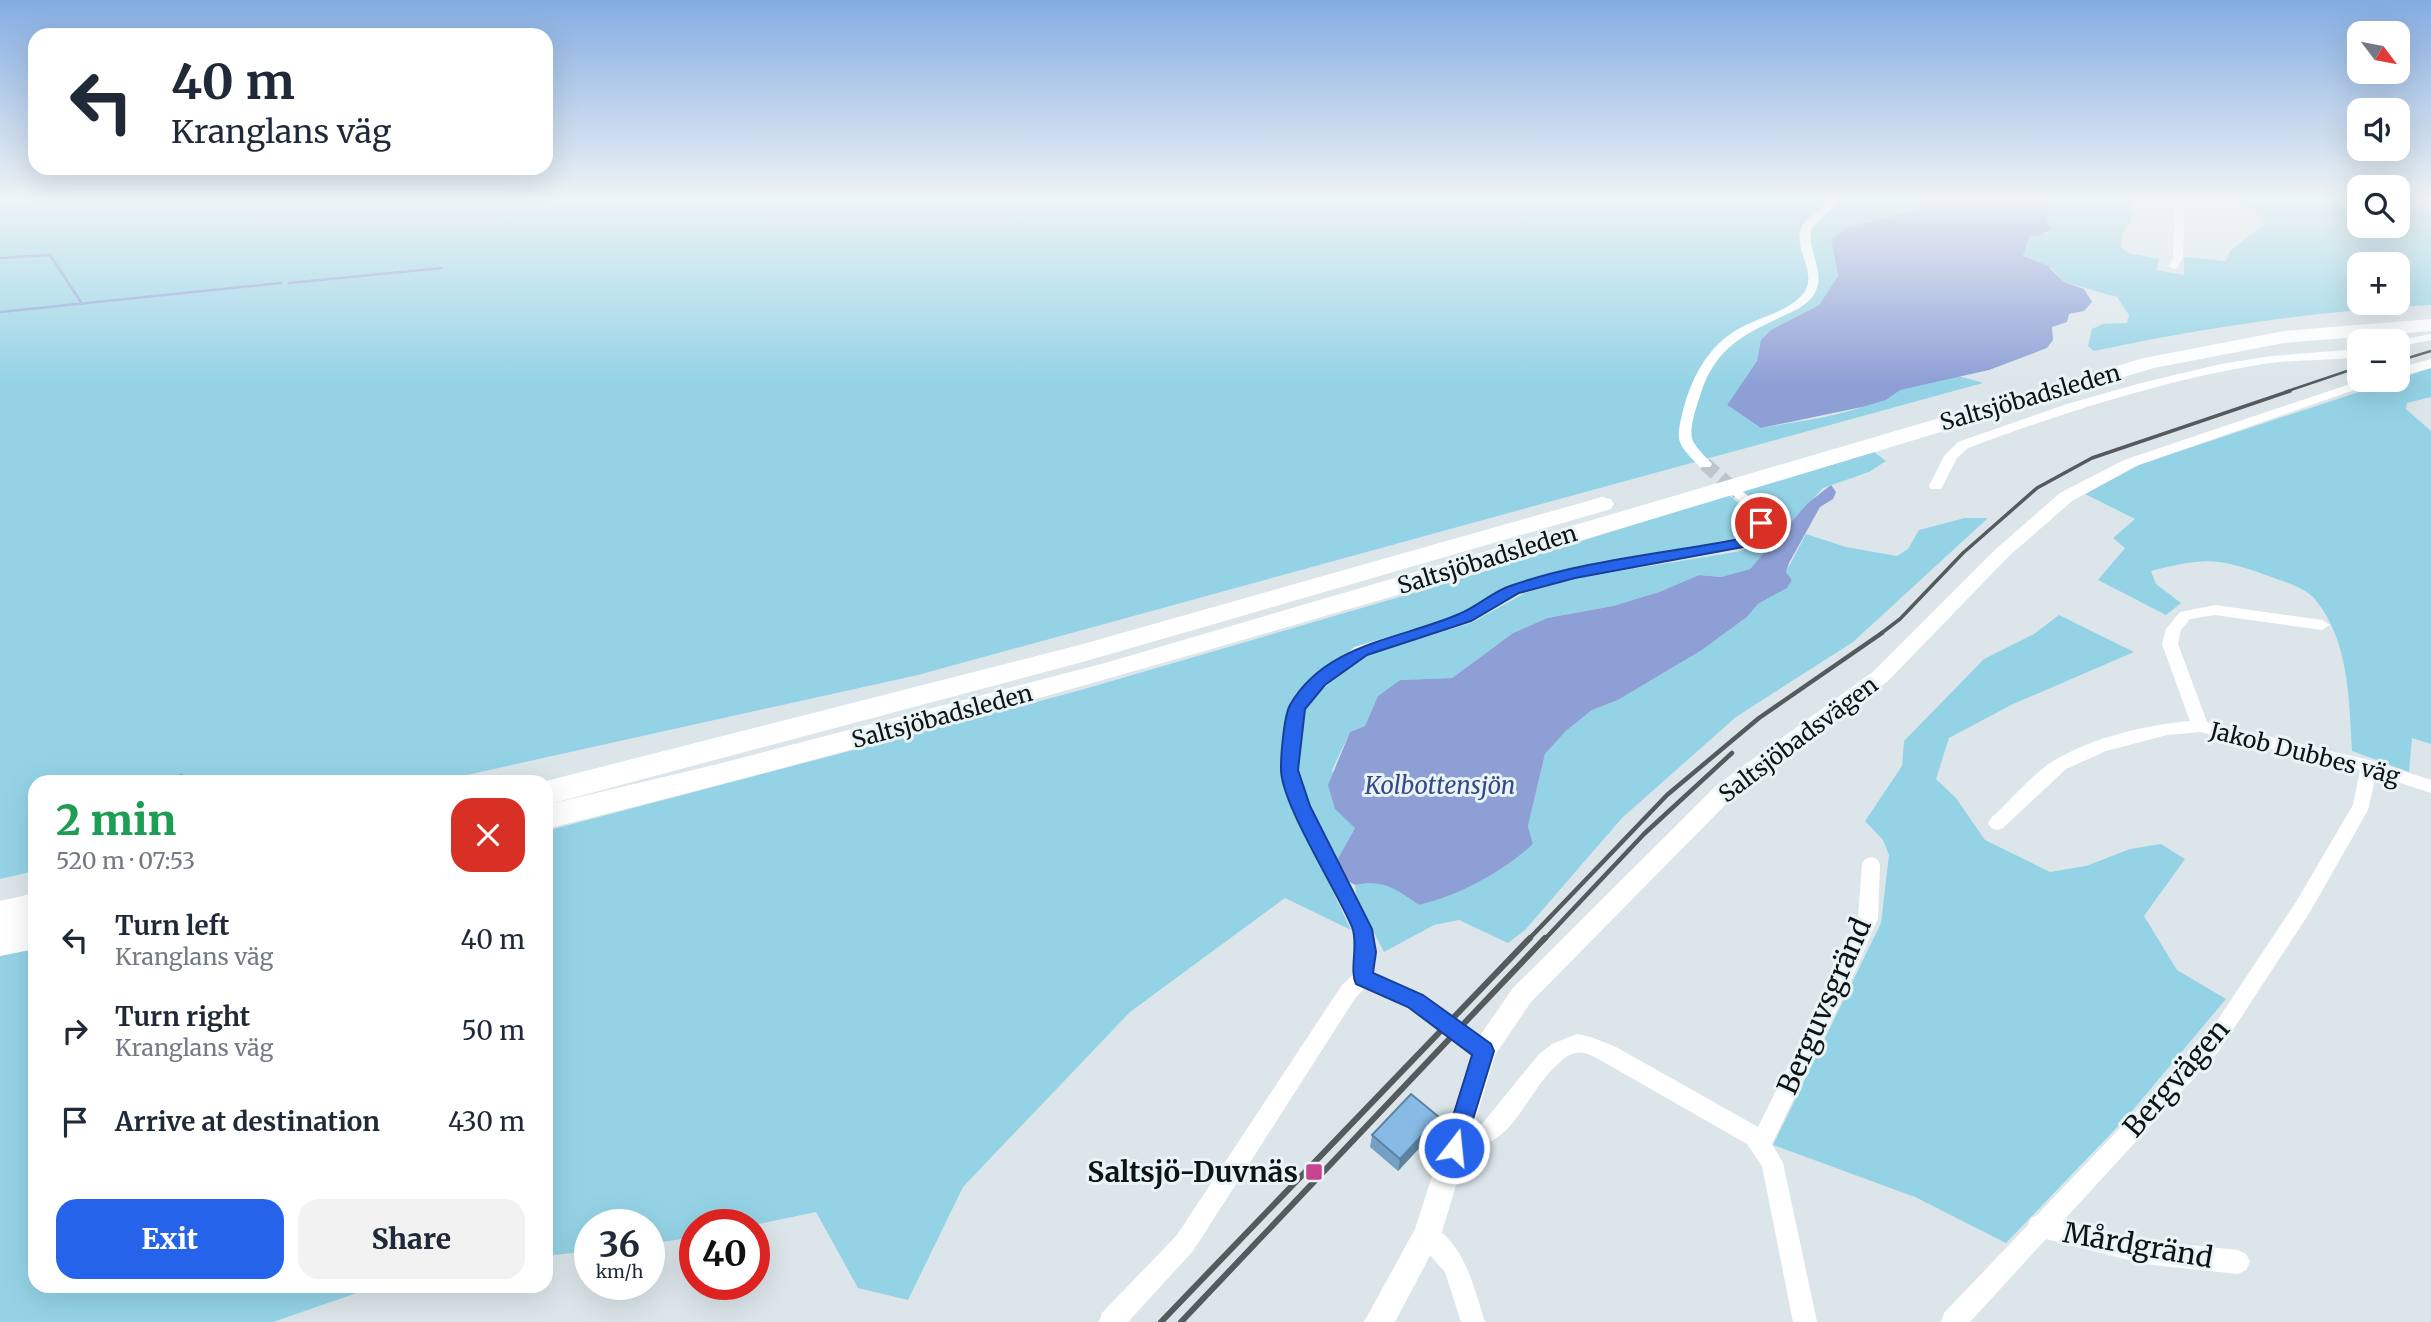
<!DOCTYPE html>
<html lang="en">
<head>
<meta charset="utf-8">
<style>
	:root { --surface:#fff; --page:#f2f2f3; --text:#1f2937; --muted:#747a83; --accent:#2563eb }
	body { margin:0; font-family:Merriweather,serif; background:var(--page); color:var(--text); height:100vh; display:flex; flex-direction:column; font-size:26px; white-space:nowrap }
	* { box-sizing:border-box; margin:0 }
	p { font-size:23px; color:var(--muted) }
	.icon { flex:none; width:38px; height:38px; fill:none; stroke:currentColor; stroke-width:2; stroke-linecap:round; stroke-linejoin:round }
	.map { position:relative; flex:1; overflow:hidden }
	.drawer { position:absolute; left:28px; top:775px; width:525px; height:518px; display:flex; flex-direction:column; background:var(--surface); border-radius:21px; box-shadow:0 7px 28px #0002 }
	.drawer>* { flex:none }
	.hud { position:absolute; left:28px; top:28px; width:525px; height:147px; border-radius:21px; box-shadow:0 7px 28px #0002; background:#fff; color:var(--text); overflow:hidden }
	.needle { width:46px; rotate:122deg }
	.buttons { position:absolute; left:2347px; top:21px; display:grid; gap:14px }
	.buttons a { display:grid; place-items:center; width:63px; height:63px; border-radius:14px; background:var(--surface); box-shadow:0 7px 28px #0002; font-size:35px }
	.speed { position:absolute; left:574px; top:1209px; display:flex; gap:14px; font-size:35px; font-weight:700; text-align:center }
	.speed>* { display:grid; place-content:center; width:91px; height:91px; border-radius:50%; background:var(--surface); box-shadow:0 7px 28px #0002; line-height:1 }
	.speed small { font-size:18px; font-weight:400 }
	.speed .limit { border:10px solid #d22; background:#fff; color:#111 }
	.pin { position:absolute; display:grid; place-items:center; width:60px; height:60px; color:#fff; margin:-30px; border:4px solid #fff; border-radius:50%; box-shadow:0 2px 7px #0007 }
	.me { position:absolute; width:77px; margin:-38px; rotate:16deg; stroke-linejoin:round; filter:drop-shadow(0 0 5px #0008) }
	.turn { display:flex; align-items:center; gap:24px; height:147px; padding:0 28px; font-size:32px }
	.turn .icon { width:91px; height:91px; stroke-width:2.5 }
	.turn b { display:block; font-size:49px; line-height:60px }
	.round { display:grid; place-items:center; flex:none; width:74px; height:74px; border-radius:21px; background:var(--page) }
	.head { display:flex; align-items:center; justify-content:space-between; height:119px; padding:0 28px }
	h1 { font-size:42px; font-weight:800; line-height:52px; color:#1e9e55 }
	.button { display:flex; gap:14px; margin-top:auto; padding:14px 28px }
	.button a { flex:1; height:80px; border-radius:21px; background:var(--accent); color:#fff; font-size:28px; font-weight:800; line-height:80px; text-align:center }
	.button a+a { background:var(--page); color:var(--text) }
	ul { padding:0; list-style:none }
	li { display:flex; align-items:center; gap:21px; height:91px; padding:0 28px }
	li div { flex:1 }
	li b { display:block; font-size:26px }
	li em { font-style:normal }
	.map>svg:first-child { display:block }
</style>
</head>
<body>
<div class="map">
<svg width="2431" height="1322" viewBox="0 0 2431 1322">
	<rect width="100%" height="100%" fill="#dce6ea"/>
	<path fill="#94d3e6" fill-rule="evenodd" d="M0,198H1911L1921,210L1848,227L1831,239L1838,276L1819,305L1771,330L1762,340L1757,361L1727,405L1761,428C1793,422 1830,418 1862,407C1916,388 1916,361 1983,383L918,675L435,782H35V871L0,879Z
		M2088,198H2130L2133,216L2123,233L2121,247L2128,253L2159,259L2156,270L2184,275V257L2226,261L2230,251L2264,224L2263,218L2245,205L2244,198L2359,201V226H2398V208L2431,209V305C2315,311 2207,327 2094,351L2088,346L2092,329L2103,324L2127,323L2129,315L2117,297L2064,282L2053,269L2023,256L2030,236L2047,233L2046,221L2053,201L2085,204ZM2359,264H2398V303H2359Z
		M2431,368V397L2407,403L2406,409L2431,431V744L2412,738L2409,772L2352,751C2349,699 2349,639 2314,598C2304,587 2279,580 2266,575C2215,557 2203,558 2151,571L2156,584L2181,603L2166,615L2098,580L2125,548L2113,538L2135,519L2085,494L2141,464Z
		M1874,452L1886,461L1869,472L1823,488L1750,569L1721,577L1699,575L1659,592L1613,606L1547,618L1513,633L1452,678L1400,680L1378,696L1365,726L1350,732L1332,770L1348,819L1355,828L1336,862L1306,805L1297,773L1303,708L1324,684L1366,655L1471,623L1525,593L1577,578L1741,551C1780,530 1772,516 1743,491Z
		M1729,495L1750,513L1753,521L1748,531L1732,539L1573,569L1510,586L1463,614L1357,649L1294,702L1284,734L1283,770L1293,807L1351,930L1285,898L1130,1012L963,1187L908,1300L858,1288L816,1212L754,1225H695V1237L649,1244V1225H590V1251L546,1256V831L1081,690L1444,584Z
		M1965,518H1988L1853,642L1736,717L1622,818L1525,930L1508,943L1459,920L1434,925L1384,952L1357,900L1355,885C1383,879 1397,889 1419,905C1458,896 1503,872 1533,844L1528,826L1545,754L1566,731L1592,710L1618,700L1702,650L1747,617L1758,604L1787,588L1792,580L1786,572L1806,534L1846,547L1897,556L1908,549L1919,530Z
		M2059,615L2134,652L2011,705L1949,738L1936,779L1956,798L1985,840L2050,872L2086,866L2130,849L2161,844L2185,859L2144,916L2177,970L2226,999L2127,1117L2006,1243L1915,1197L1773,1145L1881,923L1889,855L1883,840L1865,821L1902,766L1904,741L1984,659L2034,634Z
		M35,948V1286H377L273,1322H0V956Z"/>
	<path fill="#8e9fd6" d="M1911,198H2088L2085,204L2053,201L2046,220L2052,229L2039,236H2030L2023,256L2048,266L2064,282L2084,289L2092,302L2084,311L2069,314L2067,322L2052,327L2053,340L2047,348L1989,370L1900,390L1886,400L1862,407L1761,428L1727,405L1757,361L1761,340L1771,330L1819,305L1838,276L1831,239L1848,227L1920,210Z
		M1831,485L1836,492L1833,499L1820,507L1789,563L1786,572L1792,580L1787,588L1758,604L1747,617L1702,650L1618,700L1592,710L1566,731L1545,754L1528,826L1533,844C1503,872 1458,896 1419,905C1396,889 1383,879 1355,885L1345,879L1336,862L1355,828L1335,809L1328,785L1350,732L1365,726L1378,696L1400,680L1452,678L1513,633L1547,618L1613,606L1659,592L1699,575L1721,577L1750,569L1808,503Z"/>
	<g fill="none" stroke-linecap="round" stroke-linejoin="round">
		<path stroke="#8e9fd6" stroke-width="2.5" d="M0,258L50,255L81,302
			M289,283L442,268
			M0,312L281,283"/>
		<path stroke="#8e9fd6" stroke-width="4.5" d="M181,776L183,782"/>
		<path stroke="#bdc6ca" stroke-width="14" stroke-dasharray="14 7" stroke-linecap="butt" d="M1705,464L1738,493"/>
		<path fill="#fff" fill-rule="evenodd" d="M1832,198H1842L1811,229C1807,253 1828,273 1813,296C1806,306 1792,312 1781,317C1740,336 1714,350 1700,396C1696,408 1687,432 1694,443C1699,451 1706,457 1712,464L1710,467H1700C1694,460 1683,451 1680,442C1677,435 1680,423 1682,415C1690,380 1707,346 1740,328C1759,317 1787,312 1802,295C1820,275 1793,251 1801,228C1807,215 1823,209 1832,198Z
			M2175,198H2185L2183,258L2177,268L2173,269L2168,266L2173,258Z
			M2431,334V340L2398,347V341H2395Z
			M2359,349V357C2325,361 2291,359 2257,365C2158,382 2062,413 1968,448L1957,458L1941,489H1931L1929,486L1944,456L1958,442L2067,404L2141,383L2221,364L2271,356Z
			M1738,489L1763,506L1768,523L1759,538L1743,547L1575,578L1519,593L1470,621L1367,655L1326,686L1305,709L1298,770L1310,806L1372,929L1376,952L1373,974L1422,995L1491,1045L1494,1051L1491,1057L1484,1060L1477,1057L1408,1007L1365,988L1356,997L1193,1251L1128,1322H1099L1102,1313L1177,1235L1342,985L1354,974L1356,952L1352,929L1292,806L1280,770L1291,703L1314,678L1355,647L1460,615L1509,587L1574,569L1734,540L1749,532L1754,523L1751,511L1731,493Z
			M2215,605L2322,620L2330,625L2322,630L2215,615L2190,619L2181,630L2178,644L2207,722L2369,760L2431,780V793L2376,775L2368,810L2310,912L2219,1051L2063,1221L2144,1240L2238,1250L2246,1254L2250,1262L2246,1270L2238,1274L2144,1264L2046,1239L1970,1322H1941L1944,1313L2028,1225L2031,1218L2037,1215L2205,1039L2296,902L2353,805L2360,770L2200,732L2167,735L2106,751L2066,769L2003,828L1997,830L1991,828L1988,823L1991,818C2010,801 2033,773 2055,760C2094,737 2146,725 2190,721L2162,644L2166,629L2180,612Z
			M1871,857L1877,859L1880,864L1878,918L1853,976L1772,1144L1783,1163L1817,1322H1793L1762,1166L1747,1144L1602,1061C1594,1057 1585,1051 1576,1053C1569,1054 1563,1059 1558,1064C1522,1095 1509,1164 1450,1141L1447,1134L1450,1127C1461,1123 1472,1130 1482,1124L1539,1054L1552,1044L1577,1034L1591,1037L1616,1047L1758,1127L1833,975L1858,918L1862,864L1865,859Z
			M1427,1224C1464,1239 1474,1288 1485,1322H1461L1445,1272L1419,1243L1415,1235L1419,1227Z"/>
		<path fill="#fff" fill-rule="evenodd" d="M2431,359V368L2398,377V368Z
			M2362,380H2383L2136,466L2072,501L2009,556L1888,681L1733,797L1531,1002L1495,1055L1441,1235L1395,1322H1364L1415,1229L1475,1043L1513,988L1717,785L1874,671L1997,548L2060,493L2124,460Z"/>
		<path fill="#fff" fill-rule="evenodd" d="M2431,319V331L2284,343L2154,368C1620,528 1088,694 546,829V805L718,764L1105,663L2144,358L2284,331Z
			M1602,497L1611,499L1614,504L1611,509L1086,661L546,805V782H544L546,781L1076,646Z
			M35,893V921L24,923L35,921V949L0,956V901Z"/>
		<path stroke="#555b5d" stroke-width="2.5" d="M2398,361L2431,351
			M2285,392L2359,367"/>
		<path stroke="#555b5d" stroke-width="3.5" d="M1879,635L1900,619L1963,553L2037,488L2092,458L2290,391"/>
		<path stroke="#555b5d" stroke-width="4.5" d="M1528,940L1667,795L1759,718L1882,633
			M1544,940L1644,834L1732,753"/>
		<path stroke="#555b5d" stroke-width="6" d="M1161,1322L1530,938
			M1181,1322L1545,938"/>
	</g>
	<path fill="#74a0c5" d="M1439,1117L1437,1129L1398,1171L1370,1147L1372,1135Z"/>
	<path fill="#5e82a0" d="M1439,1117L1437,1129L1398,1171L1400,1159Z"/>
	<path fill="#87bae5" stroke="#5e82a0" stroke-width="2" d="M1411,1094L1439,1117L1400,1159L1372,1135Z"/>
	<linearGradient id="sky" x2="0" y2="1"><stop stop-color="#84ace1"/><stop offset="0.52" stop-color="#eff4f6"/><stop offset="1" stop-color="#eff4f6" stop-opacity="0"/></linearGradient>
	<rect width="2431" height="383" fill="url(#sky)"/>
	<path fill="#2563eb" stroke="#184099" stroke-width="2" d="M1761,518L1768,523L1759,538L1743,547L1575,578L1519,593L1471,621L1367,655L1325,685L1305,709L1298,770L1310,806L1372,929L1376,952L1373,973L1423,995L1491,1044L1494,1051L1462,1155L1454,1158L1446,1155L1443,1148L1472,1055L1408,1007L1356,984C1349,969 1359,945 1352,927C1337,890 1279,801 1281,767C1281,754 1284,716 1290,705C1325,643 1402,639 1459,614C1477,607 1492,592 1510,586C1581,561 1660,554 1734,540L1748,532L1756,520Z"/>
	<rect fill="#c6458e" stroke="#e9f4f7" stroke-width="2.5" x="1305" y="1163" width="18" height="18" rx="3.5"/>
	<g text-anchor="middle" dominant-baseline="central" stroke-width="6" stroke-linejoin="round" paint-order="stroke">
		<g font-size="23" fill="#0f1314" stroke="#e9f4f7">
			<text transform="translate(2030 397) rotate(-16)">Saltsjöbadsleden</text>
			<text transform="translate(1487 559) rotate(-17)">Saltsjöbadsleden</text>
			<text transform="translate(942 716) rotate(-15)">Saltsjöbadsleden</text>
			<text transform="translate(1798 739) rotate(-37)">Saltsjöbadsvägen</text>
			<text transform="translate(2305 753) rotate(14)">Jakob Dubbes väg</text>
		</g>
		<g font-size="24" font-style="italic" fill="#38488b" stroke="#e9f4f7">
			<text x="1440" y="785">Kolbottensjön</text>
		</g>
		<g font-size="28" fill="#0f1314" stroke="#e9f4f7">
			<text transform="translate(1824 1006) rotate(-66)">Berguvsgränd</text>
			<text transform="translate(2176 1078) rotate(-49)">Bergvägen</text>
			<text transform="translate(2138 1245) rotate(10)">Mårdgränd</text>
		</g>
		<g font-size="28" font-weight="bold" fill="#0f1314" stroke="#e9f4f7" text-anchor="end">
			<text x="1298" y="1172">Saltsjö-Duvnäs</text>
		</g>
	</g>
</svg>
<div class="buttons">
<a><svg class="needle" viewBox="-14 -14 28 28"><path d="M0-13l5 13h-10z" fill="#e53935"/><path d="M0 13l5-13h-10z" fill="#747a83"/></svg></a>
<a><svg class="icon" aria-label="sound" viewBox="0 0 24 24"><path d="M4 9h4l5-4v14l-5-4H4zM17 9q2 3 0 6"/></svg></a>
<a><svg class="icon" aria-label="search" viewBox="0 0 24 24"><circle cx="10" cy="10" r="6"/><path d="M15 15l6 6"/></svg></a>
<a>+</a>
<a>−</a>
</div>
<div class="speed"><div>36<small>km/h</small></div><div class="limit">40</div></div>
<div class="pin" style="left:1761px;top:523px;background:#d93025"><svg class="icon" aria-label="arrive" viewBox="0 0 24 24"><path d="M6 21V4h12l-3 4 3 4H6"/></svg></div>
<svg class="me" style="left:1454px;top:1148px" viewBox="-20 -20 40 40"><circle r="17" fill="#2563eb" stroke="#fff" stroke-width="3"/><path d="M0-11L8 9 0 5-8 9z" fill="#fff"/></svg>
<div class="hud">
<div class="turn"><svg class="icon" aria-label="left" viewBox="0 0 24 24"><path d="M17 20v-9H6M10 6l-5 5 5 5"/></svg><div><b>40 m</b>Kranglans väg</div></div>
</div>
<section class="drawer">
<div class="head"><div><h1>2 min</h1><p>520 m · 07:53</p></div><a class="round" style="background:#d93025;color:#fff"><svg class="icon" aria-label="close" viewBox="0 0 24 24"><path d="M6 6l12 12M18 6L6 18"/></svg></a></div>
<ul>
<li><svg class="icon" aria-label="left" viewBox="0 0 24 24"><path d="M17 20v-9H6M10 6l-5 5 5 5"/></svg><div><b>Turn left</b><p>Kranglans väg</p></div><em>40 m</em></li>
<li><svg class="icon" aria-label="right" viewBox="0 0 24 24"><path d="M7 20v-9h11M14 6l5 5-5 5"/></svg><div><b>Turn right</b><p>Kranglans väg</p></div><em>50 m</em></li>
<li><svg class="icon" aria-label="arrive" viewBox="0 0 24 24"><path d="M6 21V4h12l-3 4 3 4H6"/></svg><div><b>Arrive at destination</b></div><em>430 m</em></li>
</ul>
<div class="button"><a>Exit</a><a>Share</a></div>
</section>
</div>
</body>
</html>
